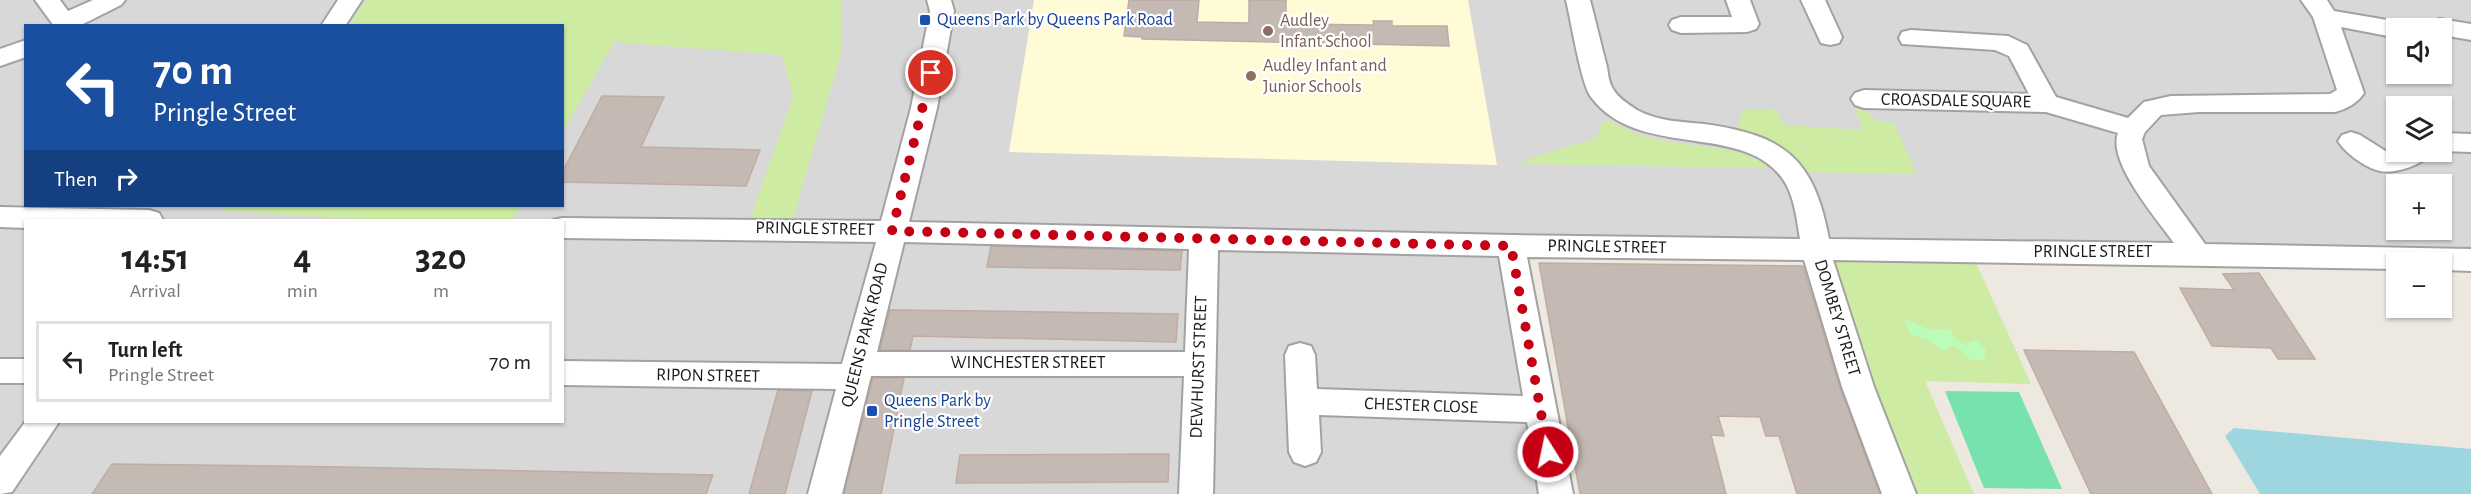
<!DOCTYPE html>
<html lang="en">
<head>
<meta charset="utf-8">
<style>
	:root { --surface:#fff; --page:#f6f6f6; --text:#222; --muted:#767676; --line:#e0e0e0 }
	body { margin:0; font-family:"Alegreya Sans",sans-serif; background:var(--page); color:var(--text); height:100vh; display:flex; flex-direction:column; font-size:22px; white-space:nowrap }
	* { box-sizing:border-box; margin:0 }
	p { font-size:20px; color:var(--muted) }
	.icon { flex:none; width:33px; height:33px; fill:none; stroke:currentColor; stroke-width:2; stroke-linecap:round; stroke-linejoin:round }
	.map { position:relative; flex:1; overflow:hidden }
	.sheet { position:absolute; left:24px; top:219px; width:540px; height:204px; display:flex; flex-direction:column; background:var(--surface); border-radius:0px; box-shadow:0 2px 4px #0004 }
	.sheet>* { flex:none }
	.top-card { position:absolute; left:24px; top:24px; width:540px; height:183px; border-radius:0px; box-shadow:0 2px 4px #0004; background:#1a4fa0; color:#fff; overflow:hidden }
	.buttons { position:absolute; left:2386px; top:18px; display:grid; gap:12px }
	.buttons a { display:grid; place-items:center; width:66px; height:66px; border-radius:0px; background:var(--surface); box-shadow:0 2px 4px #0004; font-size:30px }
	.pin { position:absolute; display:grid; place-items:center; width:51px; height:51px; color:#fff; margin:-26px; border:3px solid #fff; border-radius:50%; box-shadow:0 2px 6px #0007 }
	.me { position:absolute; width:66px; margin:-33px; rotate:350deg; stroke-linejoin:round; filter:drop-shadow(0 0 4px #0008) }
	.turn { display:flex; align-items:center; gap:21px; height:126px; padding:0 30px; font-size:27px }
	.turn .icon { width:78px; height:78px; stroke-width:2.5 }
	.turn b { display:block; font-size:42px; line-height:51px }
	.then { display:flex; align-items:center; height:57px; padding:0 30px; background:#0003; gap:12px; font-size:22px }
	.eta { display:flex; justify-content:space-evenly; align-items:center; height:102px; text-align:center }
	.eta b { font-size:36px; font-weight:700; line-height:42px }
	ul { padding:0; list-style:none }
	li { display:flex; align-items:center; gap:18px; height:81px; margin:0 12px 9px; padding:0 18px; border:3px solid var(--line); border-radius:0px }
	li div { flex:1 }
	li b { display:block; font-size:22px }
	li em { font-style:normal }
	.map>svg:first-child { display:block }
</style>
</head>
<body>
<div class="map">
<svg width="2471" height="494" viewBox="0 0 2471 494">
	<rect width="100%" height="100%" fill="#ede8e0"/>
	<path fill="#d9d8d8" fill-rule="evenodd" d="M0,0H2471V267L2442,262L1501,241L1538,494H0ZM26,26H562V206H26ZM2397,28H2442V74H2397ZM2397,106H2442V152H2397ZM2397,184H2442V230H2397ZM26,220H562V422H26Z"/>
	<path fill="#fffbd7" d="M1034,0H1468L1497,165L1009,152Z"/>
	<path fill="#cdeba2" d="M366,0H841V54L790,229L747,228L793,96L782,55L614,42L563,132L562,26H348Z
		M1775,109L1784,125L1863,130L1855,109L1867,111L1874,120L1894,123L1917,174L1792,172L1734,139L1743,110Z
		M1608,120C1622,128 1636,134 1652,138C1688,148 1734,143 1766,165V168L1521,164L1530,158L1593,139L1599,133L1601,124Z
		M227,206H521L512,220H380L224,211Z
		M1816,250L1972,254L2031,384L1925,381L1974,494H1906Z"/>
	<path fill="#bafcb8" d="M1904,319L1931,330L1950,329L1955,339L1965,344L1976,340L1986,349L1984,360H1970L1960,349L1952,346L1944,352L1929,340L1911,335Z"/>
	<path fill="#78e2af" d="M1945,391L2019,392L2062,489L1984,488Z"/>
	<path fill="#9dd6de" d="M2234,428L2471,449V494H2260L2225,436Z"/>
	<path fill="#c5b9b3" stroke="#c0aca2" stroke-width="1.5" d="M1129,0H1199L1197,22L1249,23V0H1286V24L1374,25L1373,21H1392V26H1447L1449,46L1142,39V37L1124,36Z
		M602,96L664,97L641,147L760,150L746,186L562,182V173Z
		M991,246L1182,251L1180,270L987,267Z
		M1539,263L1803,266L1840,388L1880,494H1797L1779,436H1766L1760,417L1718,416L1724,436L1711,435L1726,494H1580Z
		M2259,273L2315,359H2278L2271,348L2212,346L2180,288L2234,290L2223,274Z
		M890,310L987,311L1178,314L1176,342L913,336L910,350H880Z
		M2024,350L2134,352L2212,494H2091Z
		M873,378H904L881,494H844Z
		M778,390L812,391L785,494H749Z
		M1169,454L1168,482L956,483L960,455Z
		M112,464L343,467L713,475L706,494H92Z"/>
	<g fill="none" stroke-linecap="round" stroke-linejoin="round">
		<defs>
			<path id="minor" d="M35,0H60L68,11L93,0H125L121,5L79,26H54Z
				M338,0H362L345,26H321Z
				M927,0H951L954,11L937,108L909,222L1512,235L1800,239C1797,221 1795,202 1787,186C1751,118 1640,163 1591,97C1581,84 1571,20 1566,0H1590C1596,22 1601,45 1607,67C1608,74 1609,83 1613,89C1618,98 1628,104 1637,110C1657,121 1681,122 1704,124C1784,135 1814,158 1829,239L2174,243C2157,219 2107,162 2118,133L2046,112L1864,108L1855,105L1851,99L1855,93L1864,90L2029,94L2009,56L1995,50L1902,44L1899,38L1902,32L1911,30L2008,36L2027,45L2056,97L2128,118L2144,102L2171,96L2330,94L2337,90L2313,17L2301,0H2327L2334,11L2393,21L2402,24L2405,28H2397V36L2393,37L2341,27L2364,93C2358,103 2346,109 2335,112H2199L2161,115L2145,132L2142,139L2149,166L2205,244L2471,249V271L2442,270V262H2397V269L1833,260L1874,387L1916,494H1882L1842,387L1804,260L1527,257L1573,494H1539L1527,422L1319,415L1321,452L1316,462L1305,466L1294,462L1289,452L1285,355L1289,346L1300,343L1311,346L1315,355L1317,389L1523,396L1499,256L1218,250L1213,494H1179L1184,376H871L842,494H808L836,389L562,385V361L842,364L876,242L562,238V220H553L562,218L881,221L911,108L930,11ZM904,242L1189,249L1185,352H877Z
				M1726,0H1750L1759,24L1756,29L1747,32L1681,33L1672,30L1669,25L1672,20L1681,17H1732Z
				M1801,0H1825L1842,37L1839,43L1830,45L1821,43Z
				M2440,19L2471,24V40L2442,35V28H2429L2431,22Z
				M26,40V57L0,66V49Z
				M2351,132L2360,135L2387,152H2431C2424,165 2395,174 2380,171C2366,168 2345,153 2338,141L2342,135Z
				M2442,133L2471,134V152L2442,151Z
				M0,207L149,210L159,213L163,220H26V228L0,227Z
				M0,359H26V383H0Z
				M26,421L59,422L12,492L0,494V456Z"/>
		</defs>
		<use href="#minor" stroke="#a2a2a2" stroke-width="4"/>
		<use href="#minor" fill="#fff" fill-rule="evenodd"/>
	</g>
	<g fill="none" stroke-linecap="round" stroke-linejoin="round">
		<path stroke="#c60014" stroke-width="10" stroke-dasharray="0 18" d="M931,73L892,231L1511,246L1548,452"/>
	</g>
	<g fill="#1a4fb4" stroke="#fff" stroke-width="2">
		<rect x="919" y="14" width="12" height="12" rx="3"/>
		<rect x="866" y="405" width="12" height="12" rx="3"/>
	</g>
	<g fill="#8d6e63" stroke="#fff" stroke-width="2">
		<circle cx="1268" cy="31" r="6"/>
		<circle cx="1251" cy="76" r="6"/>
	</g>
	<g text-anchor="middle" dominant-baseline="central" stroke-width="4.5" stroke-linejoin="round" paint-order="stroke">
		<g font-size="18" fill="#164399" stroke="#fff" text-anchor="start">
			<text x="937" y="20">Queens Park by Queens Park Road</text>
			<text x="884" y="401">Queens Park by<tspan x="884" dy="21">Pringle Street</tspan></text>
		</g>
		<g font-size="18" fill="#785e54" stroke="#fff" text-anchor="start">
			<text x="1280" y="21">Audley<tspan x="1280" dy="21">Infant School</tspan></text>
			<text x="1263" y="66">Audley Infant and<tspan x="1263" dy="21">Junior Schools</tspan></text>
		</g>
		<g font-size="18" fill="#1b1b1b" stroke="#fff">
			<text transform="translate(1956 101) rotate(1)">CROASDALE SQUARE</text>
			<text transform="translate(815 229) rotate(1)">PRINGLE STREET</text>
			<text transform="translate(1607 247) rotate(1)">PRINGLE STREET</text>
			<text x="2093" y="252">PRINGLE STREET</text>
			<text transform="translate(1837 318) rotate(73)">DOMBEY STREET</text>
			<text transform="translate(865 335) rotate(-76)">QUEENS PARK ROAD</text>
			<text x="1028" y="363">WINCHESTER STREET</text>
			<text transform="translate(1199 367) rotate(-88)">DEWHURST STREET</text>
			<text transform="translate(708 376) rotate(1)">RIPON STREET</text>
			<text transform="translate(1421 406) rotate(2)">CHESTER CLOSE</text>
		</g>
	</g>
</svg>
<div class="buttons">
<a><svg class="icon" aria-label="sound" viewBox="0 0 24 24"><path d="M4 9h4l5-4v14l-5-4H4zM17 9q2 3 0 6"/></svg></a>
<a><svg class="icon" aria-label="layers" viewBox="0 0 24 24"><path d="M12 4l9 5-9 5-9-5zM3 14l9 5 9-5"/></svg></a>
<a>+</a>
<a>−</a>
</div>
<div class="pin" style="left:931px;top:73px;background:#d93025"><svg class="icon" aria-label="arrive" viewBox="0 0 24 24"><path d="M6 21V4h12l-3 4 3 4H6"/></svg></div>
<svg class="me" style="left:1548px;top:452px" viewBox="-20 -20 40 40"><circle r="17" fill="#c60014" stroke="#fff" stroke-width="3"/><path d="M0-11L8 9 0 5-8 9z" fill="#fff"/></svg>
<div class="top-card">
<div class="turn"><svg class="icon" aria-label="left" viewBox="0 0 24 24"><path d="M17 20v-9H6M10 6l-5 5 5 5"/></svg><div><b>70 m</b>Pringle Street</div></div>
<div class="then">Then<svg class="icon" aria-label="right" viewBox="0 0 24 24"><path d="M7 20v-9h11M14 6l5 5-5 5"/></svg></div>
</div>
<section class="sheet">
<div class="eta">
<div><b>14:51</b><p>Arrival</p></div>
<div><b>4</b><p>min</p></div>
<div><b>320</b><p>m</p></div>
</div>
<ul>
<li><svg class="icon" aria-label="left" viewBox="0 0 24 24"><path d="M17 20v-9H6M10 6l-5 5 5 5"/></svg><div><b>Turn left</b><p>Pringle Street</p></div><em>70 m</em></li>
</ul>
</section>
</div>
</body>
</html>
